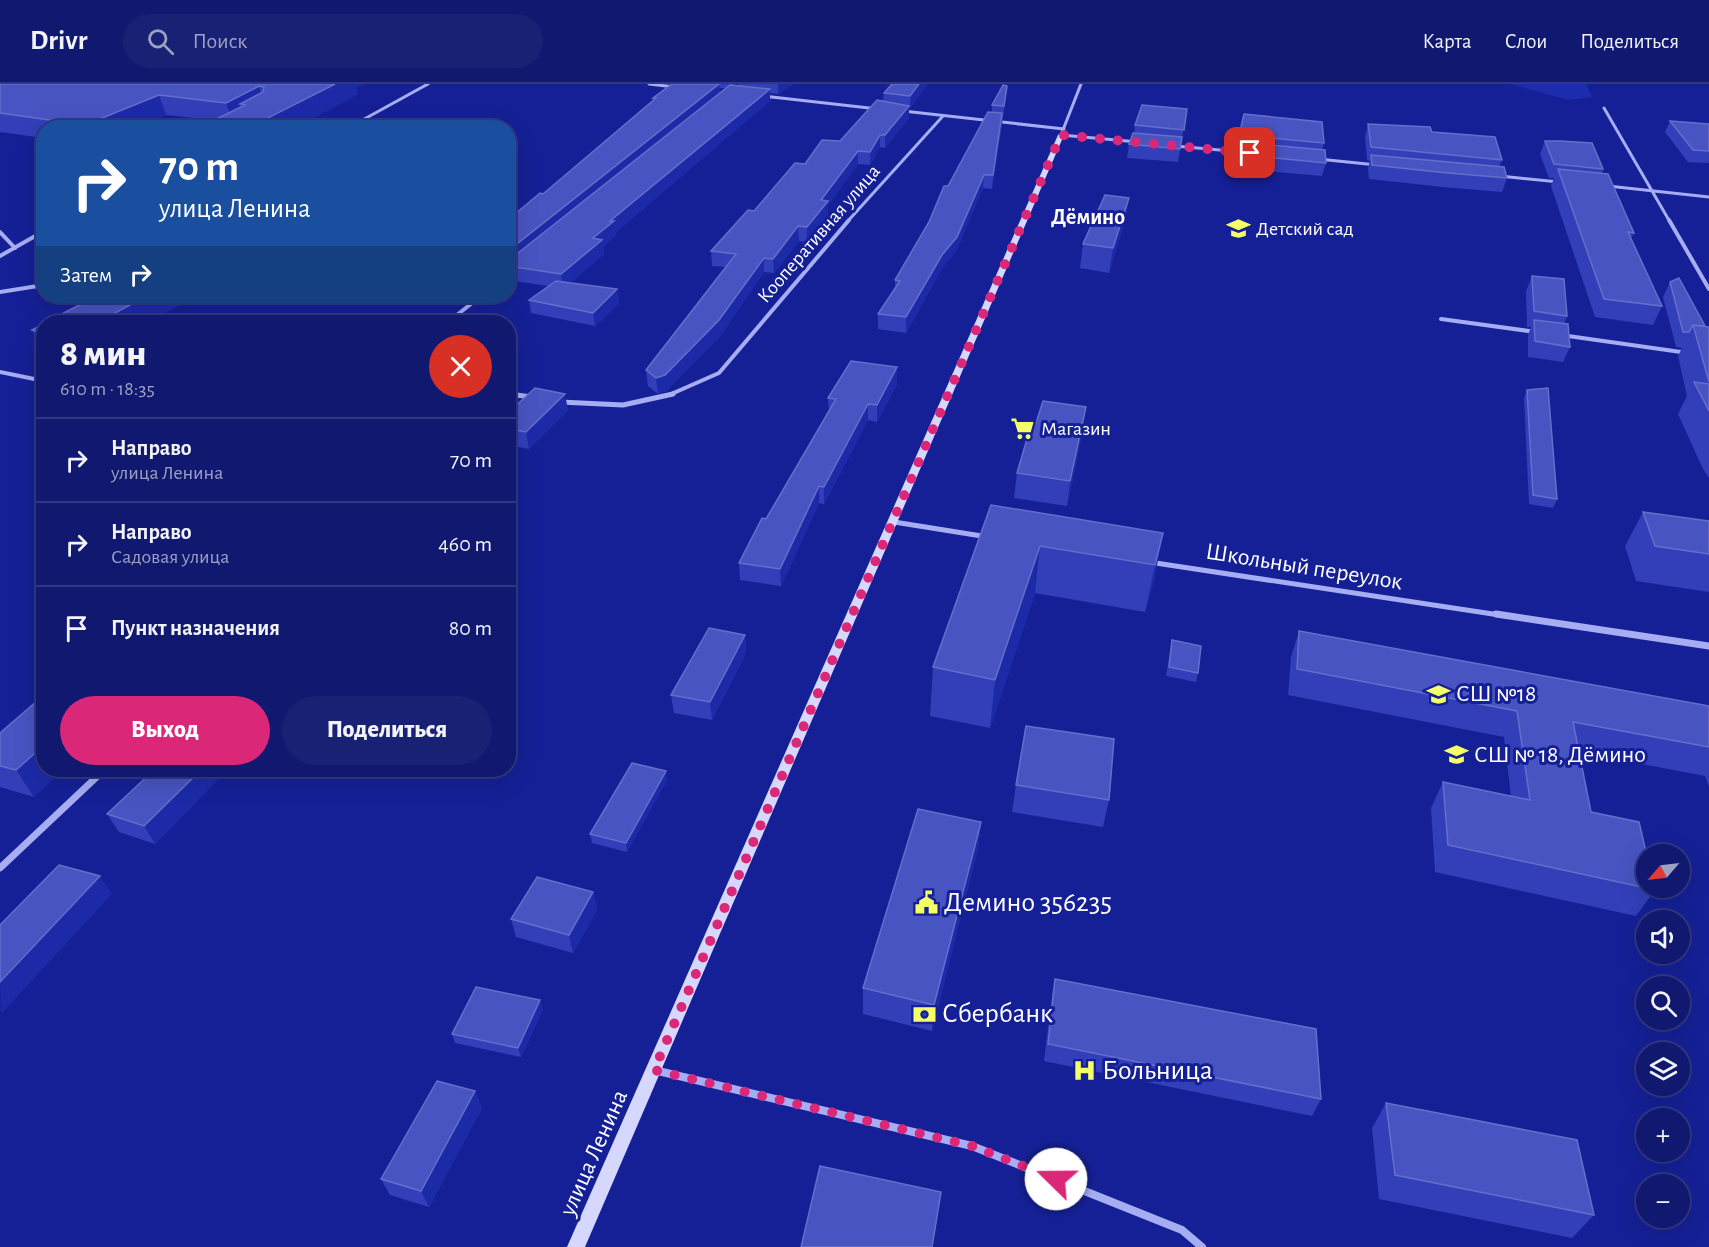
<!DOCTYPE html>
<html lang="ru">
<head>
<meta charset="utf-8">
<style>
	:root { --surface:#101870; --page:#192175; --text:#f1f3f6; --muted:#9ca0c3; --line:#303783; --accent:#db2777 }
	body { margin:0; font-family:"Alegreya Sans",sans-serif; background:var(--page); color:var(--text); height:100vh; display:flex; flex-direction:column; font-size:22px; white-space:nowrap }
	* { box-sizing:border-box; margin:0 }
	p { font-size:20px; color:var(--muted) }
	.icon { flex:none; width:33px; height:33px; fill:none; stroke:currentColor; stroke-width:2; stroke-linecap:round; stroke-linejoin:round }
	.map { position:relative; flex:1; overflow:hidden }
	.panel { position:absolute; left:36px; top:231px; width:480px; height:462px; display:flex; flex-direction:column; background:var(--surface); border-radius:24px; box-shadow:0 6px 24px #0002,0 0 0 2px var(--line) }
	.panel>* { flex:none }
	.banner { position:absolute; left:36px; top:36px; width:480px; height:183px; border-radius:24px; box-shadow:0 6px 24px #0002,0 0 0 2px var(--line); background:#1a4fa0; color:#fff; overflow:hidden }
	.needle { width:39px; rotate:242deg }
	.buttons { position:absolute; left:1636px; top:760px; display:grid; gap:12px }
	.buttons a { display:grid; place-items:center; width:54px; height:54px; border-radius:50%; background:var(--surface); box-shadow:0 6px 24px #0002,0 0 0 2px var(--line); font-size:30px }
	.pin { position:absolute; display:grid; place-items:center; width:51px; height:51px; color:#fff; margin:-26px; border-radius:12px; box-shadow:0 3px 9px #0006 }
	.me { position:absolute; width:66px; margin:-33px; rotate:292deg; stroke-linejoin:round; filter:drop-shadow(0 0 4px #0008) }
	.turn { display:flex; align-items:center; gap:21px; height:126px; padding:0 24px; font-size:27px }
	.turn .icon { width:78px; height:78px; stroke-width:2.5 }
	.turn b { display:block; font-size:42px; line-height:51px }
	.then { display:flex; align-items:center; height:57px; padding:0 24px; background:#0003; gap:12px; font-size:22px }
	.round { display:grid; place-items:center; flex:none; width:63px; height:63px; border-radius:32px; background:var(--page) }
	.head { display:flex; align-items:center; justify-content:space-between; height:102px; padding:0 24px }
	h1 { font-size:36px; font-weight:800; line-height:45px }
	.cta { display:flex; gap:12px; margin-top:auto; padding:12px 24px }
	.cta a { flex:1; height:69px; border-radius:36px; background:var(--accent); color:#fff; font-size:24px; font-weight:800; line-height:69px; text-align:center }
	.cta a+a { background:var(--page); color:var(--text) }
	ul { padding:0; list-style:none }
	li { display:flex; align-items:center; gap:18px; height:84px; padding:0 24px; border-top:2px solid var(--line) }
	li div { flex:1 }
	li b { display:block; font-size:22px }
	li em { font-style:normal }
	header { display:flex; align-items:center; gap:36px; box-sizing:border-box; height:84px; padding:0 30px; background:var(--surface); border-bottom:2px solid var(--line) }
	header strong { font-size:28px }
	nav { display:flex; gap:33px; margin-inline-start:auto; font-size:21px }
	.search { width:420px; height:54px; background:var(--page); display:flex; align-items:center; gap:15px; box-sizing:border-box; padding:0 21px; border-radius:33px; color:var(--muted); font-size:22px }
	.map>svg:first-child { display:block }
</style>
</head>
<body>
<header>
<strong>Drivr</strong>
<div class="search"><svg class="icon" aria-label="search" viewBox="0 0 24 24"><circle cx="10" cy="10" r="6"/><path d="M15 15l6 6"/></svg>Поиск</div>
<nav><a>Карта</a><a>Слои</a><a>Поделиться</a></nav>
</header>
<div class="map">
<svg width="1709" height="1163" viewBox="0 0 1709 1163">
	<rect width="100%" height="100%" fill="#152096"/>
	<path fill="#1d2caf" d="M1510,0H1586L1592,13L1568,16Z"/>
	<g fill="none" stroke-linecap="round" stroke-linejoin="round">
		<path stroke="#a6adf2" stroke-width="3" d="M649,0L675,3
			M1081,0L1061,51L1138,58
			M763,12L878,25
			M1604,24L1670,138
			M903,27L1064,45
			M348,44L428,0
			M1175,62L1242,68
			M1318,75L1377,81
			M1500,92L1559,98
			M1608,102L1709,113
			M847,138L943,32"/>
		<path stroke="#a6adf2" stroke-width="4" d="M1669,136L1709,205
			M0,148L15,164
			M0,172L44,147
			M0,208L44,201
			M1441,235L1536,248
			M448,238L481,212
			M1561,251L1688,269
			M0,288L44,297
			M508,310L520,311
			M669,311L719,289L849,136"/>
		<path stroke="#a6adf2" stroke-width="5" d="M508,310L532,313
			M560,318L623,321L673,310
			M894,438L988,453
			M1149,478L1506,532"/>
		<path stroke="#a6adf2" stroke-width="7" d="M1496,530L1709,562
			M0,784L104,686"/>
		<path stroke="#a6adf2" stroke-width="8" d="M654,986L972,1062L1182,1146L1202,1163"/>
		<path fill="#d5d8fc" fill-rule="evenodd" d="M1061,49L1064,51L585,1163H567L1058,51Z"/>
	</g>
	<path fill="#323fb9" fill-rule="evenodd" d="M0,0L356,4L358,10L295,44H198L213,36L166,31L136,44H44V54L0,48Z
		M672,0H735L734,1L738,2V0H793L778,10L770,9V17L616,148V151L603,163L604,170L570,199L619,218L595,242L531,229L529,216L548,202L508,196V136L543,110L653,17V14ZM719,4H725L720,9Z
		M928,0L909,24V34L885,64L880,63L870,81L858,80L828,121V131L807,158L799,157L774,189L764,188L720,252L666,307L658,310L648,302L646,286L725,183L712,182L711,167L805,80L840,57L883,17L884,9Z
		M1007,2L1006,14L992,105L983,104L956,167L941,186L906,249L878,245V230L895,204V196L929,138L948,102L992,28V21Z
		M1187,25L1178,78L1127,74L1129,60L1134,49L1135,41Z
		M1244,30L1324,59L1322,66L1326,79L1322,92L1231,84Z
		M1670,37L1709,40V79L1688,78L1665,48Z
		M1368,40L1432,48L1502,76L1499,83L1507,94L1502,108L1443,103L1369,95L1368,84L1370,77L1367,76L1365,53Z
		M1545,57L1603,85L1602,89L1634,149L1631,154L1662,222L1653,241L1595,233L1551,102L1554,94H1549L1540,70Z
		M1129,114L1125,137L1109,189L1080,184L1083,160Z
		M1532,192L1567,232L1564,240L1570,263L1563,278L1528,273V251L1531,243H1527L1526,207Z
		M1670,198L1705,242L1709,243V394L1703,385L1678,330L1687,312L1678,272L1682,264L1676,263L1663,213Z
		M44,240V269L32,246Z
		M897,300L877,338L868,336L824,420L819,419L781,502L740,496L739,479L766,435L829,327L828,314Z
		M1527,306L1557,415L1553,424L1529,420L1524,314Z
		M568,326L529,365L508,361V329Z
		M1083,347L1067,422L1014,414L1017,389Z
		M991,421L1163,449L1154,496L1145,528L1035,509L990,644L930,632L933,583Z
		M1643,428L1709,437V508L1636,497L1625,462Z
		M1299,547L1709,622V703L1705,692L1579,668L1591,728L1655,806L1636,832L1435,788L1431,724L1443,698L1511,712L1504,653L1288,611L1291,573Z
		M745,551L746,569L712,636L674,629L671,611Z
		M1172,556L1198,589L1196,598L1166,592Z
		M0,649L34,713L0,703Z
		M154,686H226V687L155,760L119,748L107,730Z
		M667,696L627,768L592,759L590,750Z
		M1016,701L1109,716L1103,743L1012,728Z
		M981,738L978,764L932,947L863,930V904Z
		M593,808L597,826L573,869L516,853L511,835Z
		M1055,895L1321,1015L1312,1032L1044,977L1052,912Z
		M543,925L521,973L455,959L452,950Z
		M475,1007L482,1024L429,1123L390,1111L381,1095Z
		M1386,1019L1594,1131L1572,1154L1379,1115L1372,1044Z"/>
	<path fill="#1d2aa8" d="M335,0H364L356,4L358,10L295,44H248Z
		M719,0L720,11L508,182V167Z
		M778,0H793L778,10Z
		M919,0H928L910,25V12Z
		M259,2L265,22L240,20L244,33L233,39L226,19Z
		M1007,2L1006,14L1003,35L1004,22Z
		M770,5V17L616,148V151L603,163L604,170L563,205L561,190L610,137Z
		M159,11L166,31L136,44H86L85,41Z
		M909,22V34L885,64V51Z
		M1002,29L1001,42L992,105L993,91Z
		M880,51V63L870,81V68Z
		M858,67V80L828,121V131L807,158V143L821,116Z
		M984,91L983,104L956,167L941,186L906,249V233Z
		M1129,114L1125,137L1109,189L1113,164Z
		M798,142L799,157L774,189L773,175Z
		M764,174V188L720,252L666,307L658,310L656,294Z
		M617,205L619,218L595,242L593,229Z
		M147,212H196L149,238H98Z
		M897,283V300L877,338V321Z
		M565,310L568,326L529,365L526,348Z
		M868,320V336L824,420V403Z
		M1086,323L1083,347L1067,422L1070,397Z
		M819,402V419L781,502L780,485Z
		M1163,449L1154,496L1145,528L1155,481Z
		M1040,462L1035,509L990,644L995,596Z
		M745,551L746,569L712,636L710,618Z
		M44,661V686H63L34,713L16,686Z
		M201,686H226V687L155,760L144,742Z
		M666,687L667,696L627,768L626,759Z
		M981,738L978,764L932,947L934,921Z
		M100,792L112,810L1,930L0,898Z
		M593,808L597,826L573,869L569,851Z
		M540,916L543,925L521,973L518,964Z
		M475,1007L482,1024L429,1123L421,1107Z
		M941,1108L933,1163H932Z"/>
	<path fill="#4854c1" stroke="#656fca" stroke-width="1.5" d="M0,0H335L248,44H198L245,21L240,20L263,8L264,3L259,2L226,19L159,11L85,41L0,29Z
		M672,0H719L508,167V136L540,109L543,110L656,14H653Z
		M892,0H919L910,12L884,9Z
		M730,1L770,5L610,137H614L593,154L602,156L561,190L508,182V177Z
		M1003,1L1007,2L1004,22L992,21Z
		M877,16L909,22L885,51H880L870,68L858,67L821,116L828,117L807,143L798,142L773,175L764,174L719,236L665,291L656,294L646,286L736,170L711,167L748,126L754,127L795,79L805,80L822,56L840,57Z
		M1142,21L1187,25L1184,46L1135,41Z
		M988,28L1002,29L993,91H984L957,153L942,171L906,233L878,230L900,197L895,196L929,138L944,102H948Z
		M1244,30L1322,38L1324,59L1239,51Z
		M1670,37L1709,40V67L1693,66Z
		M1368,40L1430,43L1432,48L1495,53L1502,76L1371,63Z
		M1133,49L1182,53L1180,65L1129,60Z
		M1545,57H1560L1592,59L1603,85L1554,80Z
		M1237,58L1325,66L1326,79L1234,70Z
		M1371,71L1504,83L1507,94L1448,89L1372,81Z
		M1558,85L1608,90L1634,149L1628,148L1662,222L1604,215Z
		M1105,111L1129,114L1113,164L1083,160Z
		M1532,192L1564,195L1567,232L1534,227Z
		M1679,194L1705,242L1693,241L1689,248H1683L1670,198Z
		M556,197L617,205L593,229L529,216Z
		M97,212H147L98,238H46Z
		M1534,236L1568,240L1570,263L1535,257Z
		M44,240V249L32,246Z
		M1693,241L1709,243V298Z
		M851,277L897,283L877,321L868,320L824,403L819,402L780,485L739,479L762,434L766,435L836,315L828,314Z
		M1694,298L1709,300V327Z
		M535,304L565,310L526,348L508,345V329Z
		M1548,304L1557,415L1533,411L1527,306Z
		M1043,317L1086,323L1070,397L1017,389L1032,338L1036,339Z
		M991,421L1163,449L1155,481L1040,462L995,596L933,583Z
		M1643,428L1709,437V470L1655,462Z
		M709,544L745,551L710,618L671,611Z
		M1299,547L1709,622V663L1573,638L1591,728L1639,738L1647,772V804H1654L1655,806L1448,761L1443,698L1530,716L1517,627L1297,585Z
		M1172,556L1201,562L1198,589L1169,583Z
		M44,611V661L16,686L0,682V649Z
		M1026,642L1114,655L1109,716L1016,701Z
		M632,679L666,687L626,759L590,750Z
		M154,686H201L144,742L107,730Z
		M918,725L981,738L934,921L863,904Z
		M59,781L100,792L0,898V841Z
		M537,793L593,808L569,851L511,835Z
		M1055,895L1316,945L1321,1015L1048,960Z
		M476,903L540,916L518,964L452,950Z
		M437,997L475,1007L421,1107L381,1095Z
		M1386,1019L1577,1056L1594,1131L1395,1091Z
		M820,1082L941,1108L932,1163H801Z"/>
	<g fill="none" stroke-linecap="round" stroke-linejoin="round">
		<path stroke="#db2777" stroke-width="10" stroke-dasharray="0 18" d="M1056,1095L972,1062L654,986L1061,51L1250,69"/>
	</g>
	<defs>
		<symbol id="school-bare" viewBox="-9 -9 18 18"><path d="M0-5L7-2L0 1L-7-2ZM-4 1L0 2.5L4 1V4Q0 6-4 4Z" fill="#f5ff67" stroke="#152096" stroke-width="2.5" paint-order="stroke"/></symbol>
		<symbol id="supermarket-bare" viewBox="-9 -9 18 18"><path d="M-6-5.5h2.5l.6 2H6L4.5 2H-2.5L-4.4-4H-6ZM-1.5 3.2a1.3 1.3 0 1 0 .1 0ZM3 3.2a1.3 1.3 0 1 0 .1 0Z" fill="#f5ff67" stroke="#152096" stroke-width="2.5" paint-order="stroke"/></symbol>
		<symbol id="civic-bare" viewBox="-9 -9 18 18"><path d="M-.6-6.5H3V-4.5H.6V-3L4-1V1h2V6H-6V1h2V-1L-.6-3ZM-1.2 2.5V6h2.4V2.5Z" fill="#f5ff67" stroke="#152096" stroke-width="2.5" paint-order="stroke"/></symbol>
		<symbol id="bank-bare" viewBox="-9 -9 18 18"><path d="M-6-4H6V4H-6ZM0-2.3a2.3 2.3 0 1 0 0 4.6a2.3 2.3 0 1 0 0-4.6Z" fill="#f5ff67" stroke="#152096" stroke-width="2.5" paint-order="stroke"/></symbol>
		<symbol id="hospital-bare" viewBox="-9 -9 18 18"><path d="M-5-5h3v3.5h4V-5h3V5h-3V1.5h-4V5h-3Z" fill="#f5ff67" stroke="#152096" stroke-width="2.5" paint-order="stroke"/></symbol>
	</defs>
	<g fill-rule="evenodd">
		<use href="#school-bare" x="1222" y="128" width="33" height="33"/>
		<use href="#supermarket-bare" x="1006" y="328" width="33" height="33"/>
		<use href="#school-bare" x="1422" y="594" width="33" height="33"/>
		<use href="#school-bare" x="1440" y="654" width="33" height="33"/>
		<use href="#civic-bare" x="910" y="802" width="33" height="33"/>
		<use href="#bank-bare" x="908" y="914" width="33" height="33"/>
		<use href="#hospital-bare" x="1068" y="970" width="33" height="33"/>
	</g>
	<g text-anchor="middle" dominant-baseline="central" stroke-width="6" stroke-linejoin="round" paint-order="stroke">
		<g font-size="20" fill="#fff" stroke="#152096" text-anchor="start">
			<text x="1256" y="145">Детский сад</text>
			<text x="1041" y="345">Магазин</text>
		</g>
		<g font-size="20" fill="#fff" stroke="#152096">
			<text transform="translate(819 150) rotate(-49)">Кооперативная улица</text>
		</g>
		<g font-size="22" font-weight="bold" fill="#fff" stroke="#152096">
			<text x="1088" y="133">Дёмино</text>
		</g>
		<g font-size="24" fill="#fff" stroke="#152096">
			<text transform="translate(1304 483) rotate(9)">Школьный переулок</text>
			<text transform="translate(594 1069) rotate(-66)">улица Ленина</text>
		</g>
		<g font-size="24" fill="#fff" stroke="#152096" text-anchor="start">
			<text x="1456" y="610">СШ №18</text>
			<text x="1474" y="671">СШ № 18, Дёмино</text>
		</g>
		<g font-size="28" fill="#fff" stroke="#152096" text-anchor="start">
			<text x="944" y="819">Демино 356235</text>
			<text x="942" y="930">Сбербанк</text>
			<text x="1102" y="987">Больница</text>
		</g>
	</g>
</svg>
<div class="buttons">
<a><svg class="needle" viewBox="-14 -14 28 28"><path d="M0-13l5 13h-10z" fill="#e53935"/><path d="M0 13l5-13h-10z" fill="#9ca0c3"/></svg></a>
<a><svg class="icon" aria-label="sound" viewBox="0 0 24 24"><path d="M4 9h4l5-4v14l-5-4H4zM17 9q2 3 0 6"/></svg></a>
<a><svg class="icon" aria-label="search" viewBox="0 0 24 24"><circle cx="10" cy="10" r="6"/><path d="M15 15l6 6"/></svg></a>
<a><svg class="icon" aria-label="layers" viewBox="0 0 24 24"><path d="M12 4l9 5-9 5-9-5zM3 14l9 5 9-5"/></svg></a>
<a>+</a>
<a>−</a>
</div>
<div class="pin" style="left:1250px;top:69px;background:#d93025"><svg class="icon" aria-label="arrive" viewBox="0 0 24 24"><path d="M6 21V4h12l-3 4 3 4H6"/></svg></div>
<svg class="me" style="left:1056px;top:1095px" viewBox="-20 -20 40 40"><circle r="19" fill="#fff"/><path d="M0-13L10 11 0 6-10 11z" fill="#db2777"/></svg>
<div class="banner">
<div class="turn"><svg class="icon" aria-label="right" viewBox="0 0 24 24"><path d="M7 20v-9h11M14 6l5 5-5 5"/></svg><div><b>70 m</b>улица Ленина</div></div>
<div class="then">Затем<svg class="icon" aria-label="right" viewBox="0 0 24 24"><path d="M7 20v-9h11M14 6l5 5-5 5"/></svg></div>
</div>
<section class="panel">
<div class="head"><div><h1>8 мин</h1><p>610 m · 18:35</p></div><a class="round" style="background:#d93025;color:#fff"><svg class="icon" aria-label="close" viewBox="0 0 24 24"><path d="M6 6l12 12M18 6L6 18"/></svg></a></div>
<ul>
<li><svg class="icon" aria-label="right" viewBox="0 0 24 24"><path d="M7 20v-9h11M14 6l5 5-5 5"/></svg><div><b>Направо</b><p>улица Ленина</p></div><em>70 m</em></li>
<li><svg class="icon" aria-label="right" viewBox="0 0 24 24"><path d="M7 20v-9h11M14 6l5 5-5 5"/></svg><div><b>Направо</b><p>Садовая улица</p></div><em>460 m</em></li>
<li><svg class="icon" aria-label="arrive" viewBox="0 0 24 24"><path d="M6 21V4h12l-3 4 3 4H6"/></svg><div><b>Пункт назначения</b></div><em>80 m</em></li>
</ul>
<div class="cta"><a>Выход</a><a>Поделиться</a></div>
</section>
</div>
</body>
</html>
